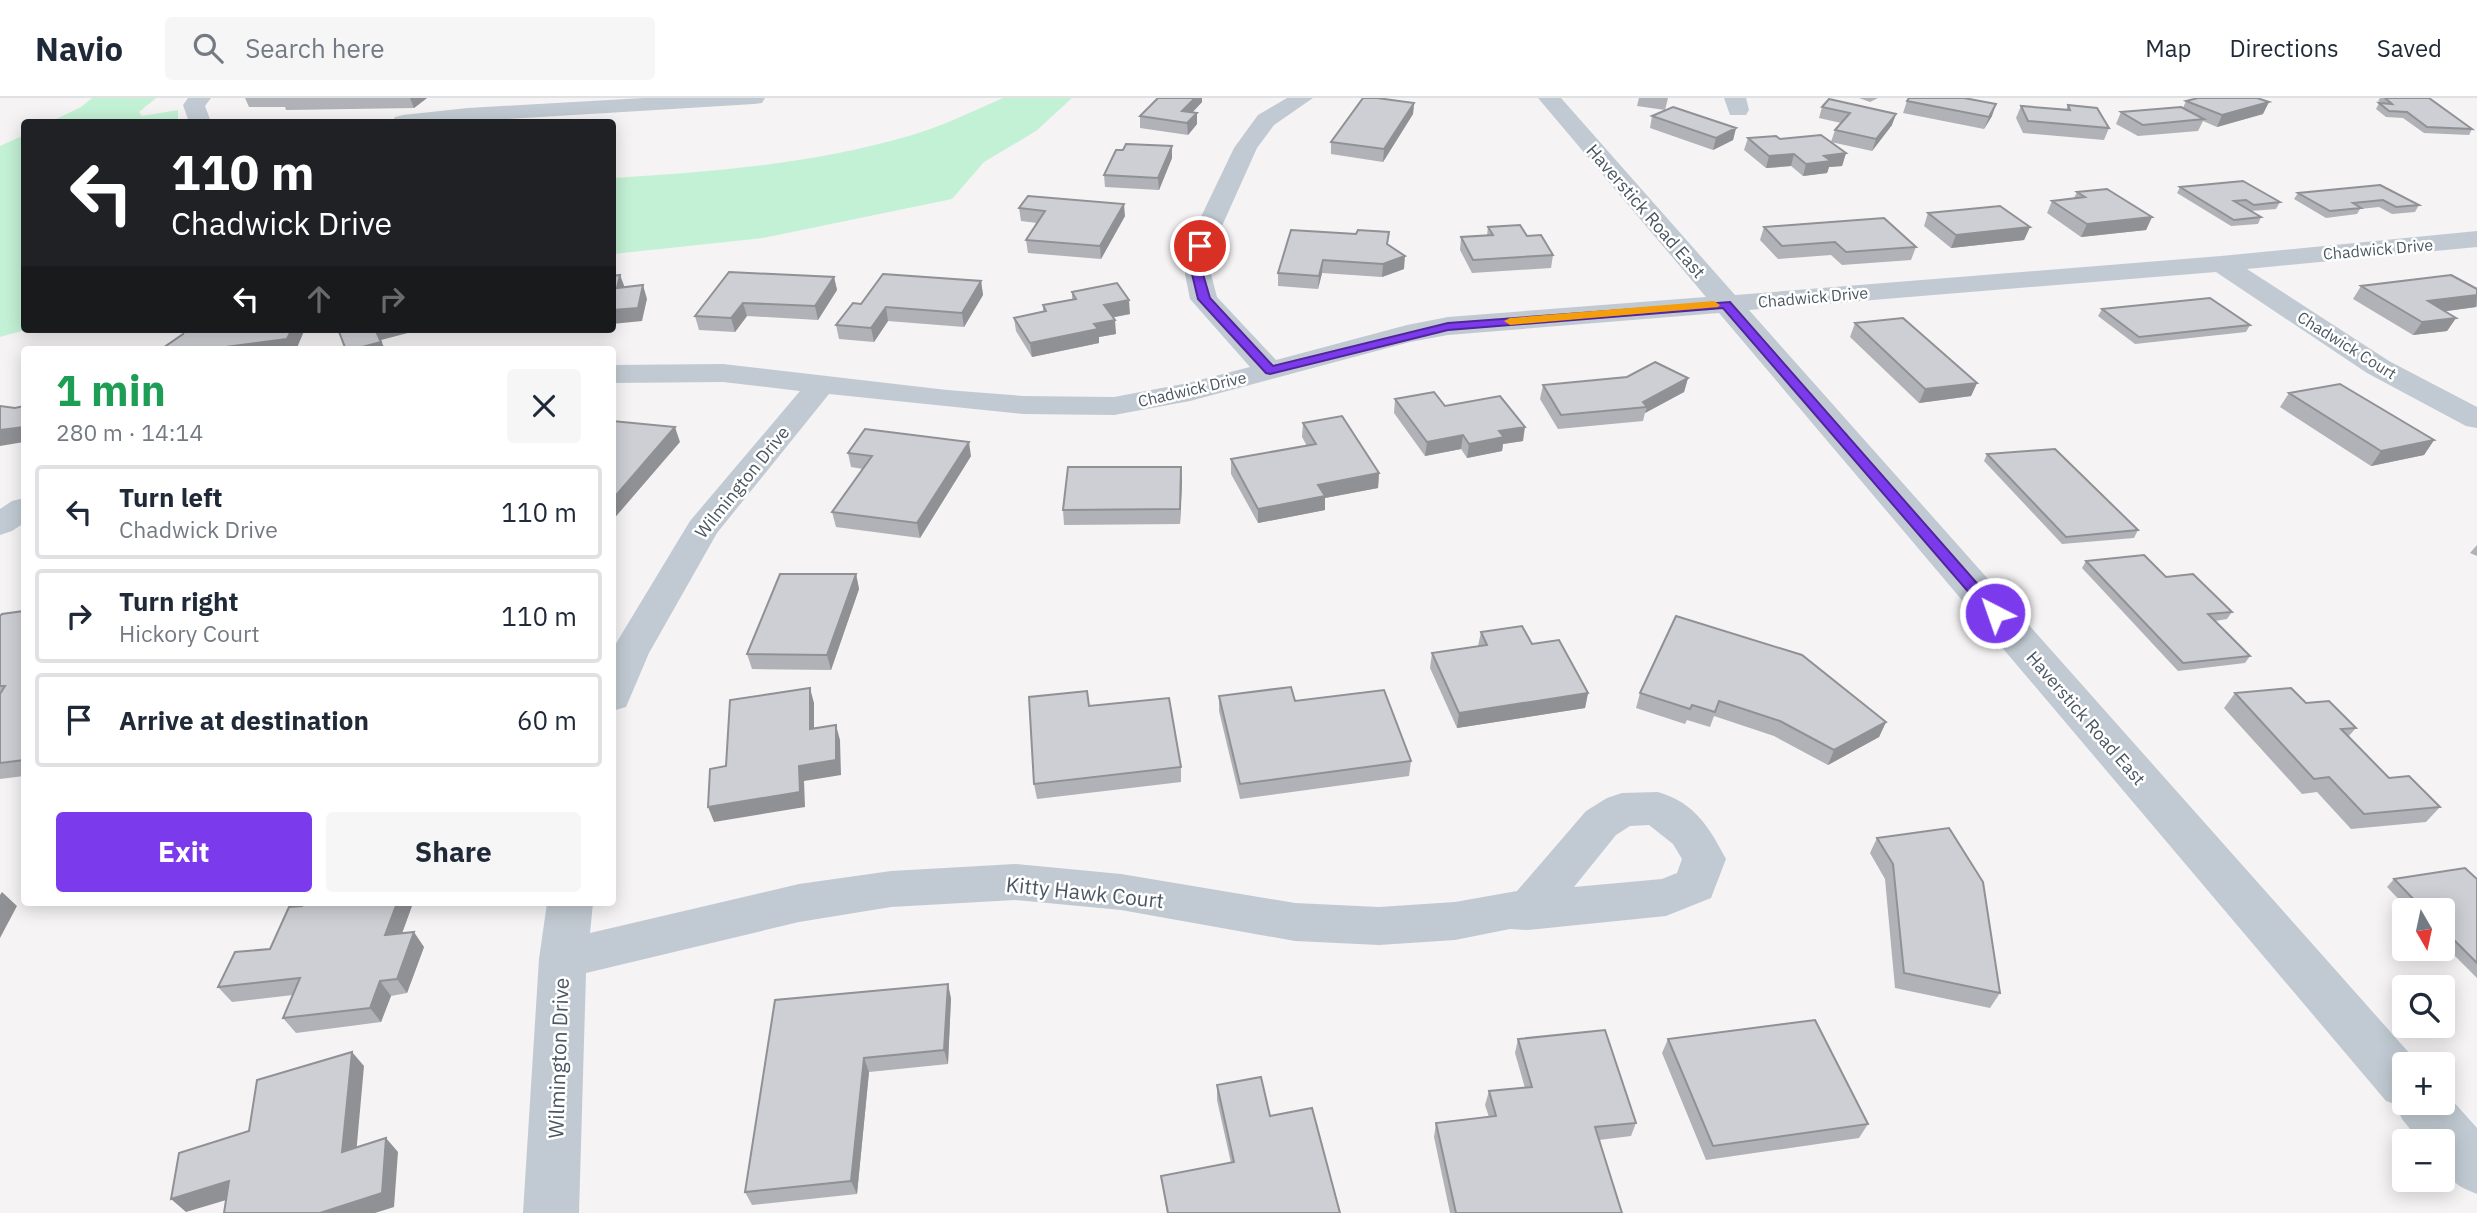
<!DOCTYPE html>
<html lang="en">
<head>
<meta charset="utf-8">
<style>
	:root { --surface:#fff; --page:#f6f6f7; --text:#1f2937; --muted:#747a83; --line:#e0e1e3; --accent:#7c3aed }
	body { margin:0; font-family:"IBM Plex Sans",sans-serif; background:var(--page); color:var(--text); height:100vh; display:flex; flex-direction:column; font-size:26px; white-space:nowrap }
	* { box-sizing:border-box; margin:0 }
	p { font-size:23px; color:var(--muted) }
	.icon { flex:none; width:38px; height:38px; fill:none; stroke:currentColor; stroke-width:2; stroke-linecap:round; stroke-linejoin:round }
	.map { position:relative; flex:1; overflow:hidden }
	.drawer { position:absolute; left:21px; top:248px; width:595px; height:560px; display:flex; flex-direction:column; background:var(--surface); border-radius:7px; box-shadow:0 4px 18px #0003 }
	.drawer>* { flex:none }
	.banner { position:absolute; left:21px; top:21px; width:595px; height:214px; border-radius:7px; box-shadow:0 4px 18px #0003; background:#202124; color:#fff; overflow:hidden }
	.needle { width:46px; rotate:171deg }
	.tools { position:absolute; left:2392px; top:800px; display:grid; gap:14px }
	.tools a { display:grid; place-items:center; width:63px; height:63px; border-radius:7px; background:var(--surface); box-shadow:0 4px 18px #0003; font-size:35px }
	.pin { position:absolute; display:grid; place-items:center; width:60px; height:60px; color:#fff; margin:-30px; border:4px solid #fff; border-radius:50%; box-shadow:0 2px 7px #0007 }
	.me { position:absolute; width:77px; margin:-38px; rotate:319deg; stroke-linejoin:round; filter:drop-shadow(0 0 5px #0008) }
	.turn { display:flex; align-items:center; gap:24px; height:147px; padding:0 35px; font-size:32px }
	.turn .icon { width:91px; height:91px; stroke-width:2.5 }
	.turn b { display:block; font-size:49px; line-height:60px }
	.lanes { display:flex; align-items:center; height:66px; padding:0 35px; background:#0003; justify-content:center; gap:35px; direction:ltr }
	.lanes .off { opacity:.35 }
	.round { display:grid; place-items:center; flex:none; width:74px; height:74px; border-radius:7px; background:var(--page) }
	.overview { display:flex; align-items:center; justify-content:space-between; height:119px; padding:0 35px }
	h1 { font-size:42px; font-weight:700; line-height:52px; color:#1e9e55 }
	.cta { display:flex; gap:14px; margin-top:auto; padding:14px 35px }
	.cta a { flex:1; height:80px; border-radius:7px; background:var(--accent); color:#fff; font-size:28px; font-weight:700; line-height:80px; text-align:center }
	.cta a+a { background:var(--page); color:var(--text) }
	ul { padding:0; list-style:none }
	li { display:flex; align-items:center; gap:21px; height:94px; margin:0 14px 10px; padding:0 21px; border:4px solid var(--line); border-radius:7px }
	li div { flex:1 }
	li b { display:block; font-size:26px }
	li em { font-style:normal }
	header { display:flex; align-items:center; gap:42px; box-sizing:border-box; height:98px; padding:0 35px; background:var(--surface); border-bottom:2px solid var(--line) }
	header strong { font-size:33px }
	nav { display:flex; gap:38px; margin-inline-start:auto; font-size:24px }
	.search { width:490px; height:63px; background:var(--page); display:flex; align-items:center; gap:18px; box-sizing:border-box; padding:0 24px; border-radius:7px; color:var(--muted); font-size:26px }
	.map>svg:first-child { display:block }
</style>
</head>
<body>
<header>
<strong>Navio</strong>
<div class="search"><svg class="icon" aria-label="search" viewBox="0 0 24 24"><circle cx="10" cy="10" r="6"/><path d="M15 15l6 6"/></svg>Search here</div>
<nav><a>Map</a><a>Directions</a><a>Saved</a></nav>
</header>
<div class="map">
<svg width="2477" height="1115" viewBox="0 0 2477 1115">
	<rect width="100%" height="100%" fill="#f5f3f3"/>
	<path fill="#c3f1d5" d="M92,0H156L139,14L142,18L178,12V24H50L81,9Z
		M1003,0H1072L1036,33L984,64L952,101L763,140L613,156V80C712,74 812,66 909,38C941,29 973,13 1003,0Z
		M24,37V231H29L0,239V48Z"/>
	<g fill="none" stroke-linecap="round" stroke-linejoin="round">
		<path fill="#c1cad2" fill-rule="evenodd" d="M188,0H211L205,8L211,24H189L183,7Z
			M644,0H765L762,5L754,6L460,24H392L395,19L403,17L468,10Z
			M1287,0H1313L1274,27L1257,50L1213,148L1211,176L1217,199L1276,262L1407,227L1448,219L1706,199L1538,0H1561L1735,197L2221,158L2477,133V149L2247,171L2389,263L2477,309V330L2466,328L2367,275L2216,174L1749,212L2419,966H2404V1004H2443V992L2477,1030V1096C2446,1084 2443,1075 2443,1043H2420L2402,1021L2395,1006L2386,1003L1719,215L1448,237L1410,244L1190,303L1114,317L1023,316L829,296L717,435L649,555L626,609L612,613V552L690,423L800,293L723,284L612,285V267L723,266L947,292L1023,298L1114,299L1188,285L1250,269L1190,201L1185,176L1187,148L1234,50L1258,17Z
			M1724,0H1746L1749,12L1746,17H1730Z
			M24,400V425L12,433L0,437V411L12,403Z
			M1658,694C1695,705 1709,729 1726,761L1711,800L1666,818L1528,832L1510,831L1455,842L1379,847L1295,843L1121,812L1015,802L891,809L799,824L586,875L579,1115H523L539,861L547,805H593L590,835L799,786L891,773L1015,766L1121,776L1295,805L1379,809L1455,804L1517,793L1586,713L1607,700L1622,695ZM1649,727L1673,746L1682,761L1677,775L1662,781L1574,789L1616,737L1630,728Z"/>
	</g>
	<path fill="#b0b2b7" d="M245,0H427L414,10L286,12L285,9H249Z
		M1639,0H1668L1665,12L1637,8Z
		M1859,0H1878L1870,4Z
		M2380,0H2429L2472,31L2469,37L2424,35L2403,20L2386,19L2376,11L2379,5H2381L2378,3Z
		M1829,1L1892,27L1872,53L1831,44L1835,32L1841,25L1819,20L1822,9Z
		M1907,3L1992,18L1984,31L1903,15Z
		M2186,3L2263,16L2217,29L2203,23L2198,33L2138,38L2116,26L2121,14L2183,10Z
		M1202,4L1193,14L1197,26L1188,37L1140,30V18Z
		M1414,5L1413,16L1383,64L1331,56V44Z
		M2068,7L2109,30L2104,42L2023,35L2016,20L2021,8L2066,12Z
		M1652,18L1736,30L1733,42L1713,52L1650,30Z
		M1748,40L1846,55L1842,68L1829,69L1827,75L1803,78L1791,68L1766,70L1744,52Z
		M1172,48V60L1159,92L1105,89L1104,77L1123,52Z
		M2380,87L2419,107L2415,114L2392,116L2379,109L2360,111L2357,116L2326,120L2294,101L2298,95Z
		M2180,89L2280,104L2276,111L2251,113L2261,119L2258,126L2231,128L2177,95Z
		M2077,94L2152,119L2146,132L2081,139L2047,115L2052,103L2074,100Z
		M1019,110L1125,118L1101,161L1028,155L1026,142L1037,125L1021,123Z
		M1928,115L2030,129L2024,142L1951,150L1924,128Z
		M1488,129L1527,138L1553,157L1551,170L1472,175L1460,152L1461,139L1487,137Z
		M1764,129L1916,149L1911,162L1842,167L1831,157L1778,161L1760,142Z
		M1291,132L1388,146L1404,171L1382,179L1322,175L1318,191L1278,188V175Z
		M834,179L837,192L818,222L747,218L735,234L699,232L695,218Z
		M981,183L983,197L964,229L888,223L874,244L839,241L836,227L861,206Z
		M2361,188L2477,191V208L2476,209L2445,213L2456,220L2447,233L2413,237L2353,201Z
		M1072,194L1130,216L1113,219L1116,236L1099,239V245L1032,259L1016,233L1014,220L1043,214V207L1072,201Z
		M2102,211L2250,227L2246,234L2135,246L2098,218Z
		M1855,225L1977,285L1971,298L1919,305L1850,239Z
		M1688,280L1684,294L1645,315L1643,323L1558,331L1540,301L1543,287Z
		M2289,295L2434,342L2424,357L2371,368L2280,309Z
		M1395,301L1445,308L1523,343L1503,346L1502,353L1467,360L1461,351L1425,358L1394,315Z
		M1303,325L1379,375L1378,390L1325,400V412L1258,425L1231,376V361L1307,348L1302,339Z
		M848,355L971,358L920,440L836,429L832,414L863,371L851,369Z
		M1987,356L2138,432L2134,440L2062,446L1984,363Z
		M1182,383L1180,426L1064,427L1063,412Z
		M2477,447V458L2470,455Z
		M2086,463L2166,479L2232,514L2227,521L2215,523L2250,558L2245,565L2178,573L2082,470Z
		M856,476L859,491L831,572L752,571L747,556Z
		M24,513V678L0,681V518Z
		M1676,518L1886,624L1879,639L1828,667L1774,638L1714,618L1710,629L1687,622L1685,626L1636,610L1640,595Z
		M1481,534L1532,546L1588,595L1585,610L1457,630L1430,570L1432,555L1478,548Z
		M2235,595L2306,605L2356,630L2348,639L2389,680L2440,709L2426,724L2351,731L2317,694L2302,696L2224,610Z
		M1219,598L1295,603L1411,663L1409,678L1240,701L1219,613Z
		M1089,608L1181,669V684L1037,701L1034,686Z
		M1877,740L2000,895L1990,910L1895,890L1885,781L1870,755Z
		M2394,781H2477V880L2443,846V812H2409L2387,789Z
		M303,805H413L402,835L424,849L407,895L391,898L381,924L296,935L283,920L293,897L232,904L218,889L270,851Z
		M951,900L948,966L869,974L857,1096L752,1107L745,1094L775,902Z
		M1518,941L1636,1025L1631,1038L1599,1042L1622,1115H1450L1434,1039L1436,1025L1489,1019L1485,1007L1489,993L1525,990L1515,955Z
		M1668,941L1868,1026L1859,1040L1706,1062L1662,955Z
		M1217,987L1270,1018L1340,1115H1167L1161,1078L1231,1065L1217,1002Z"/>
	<path fill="#909195" d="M410,0H427L414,10Z
		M1195,0H1202V4L1183,24L1182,13Z
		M2269,4L2263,16L2217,29L2222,17Z
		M1414,5L1413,16L1383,64L1384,51Z
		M1996,6L1992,18L1984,31L1989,19Z
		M1197,15V26L1188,37L1187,25Z
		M1896,16L1892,27L1872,53L1876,41Z
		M1736,30L1733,42L1713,52L1716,40Z
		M1172,48V60L1159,92L1158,80Z
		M1846,55L1842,68L1829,69L1827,75L1803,78L1806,66L1824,58Z
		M1794,56L1791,68L1766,70L1769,58Z
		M1124,106L1125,118L1101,161L1100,148Z
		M2152,119L2146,132L2081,139L2087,126Z
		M2030,129L2024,142L1951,150L1956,137Z
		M1405,158L1404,171L1382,179L1383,166Z
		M1323,162L1322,175L1318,191L1319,178Z
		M620,177L625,190H617Z
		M834,179L837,192L818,222L815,208Z
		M981,183L983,197L964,229L962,215Z
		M643,187L647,201L642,223L612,226V212Z
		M2477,197L2476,209L2419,217L2428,203Z
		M1129,202L1130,216L1105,221L1104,207Z
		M743,205L747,218L735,234L731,220Z
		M886,209L888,223L874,244L871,230Z
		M2456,220L2447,233L2413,237L2422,224Z
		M1115,222L1116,236L1099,239V245L1032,259L1030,245L1094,226Z
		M292,231H305L296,252H203Z
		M375,231H423L381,242L385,252H351Z
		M529,231H562L530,234Z
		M1688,280L1684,294L1645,315L1647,309L1643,304Z
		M1977,285L1971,298L1919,305L1925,291Z
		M24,329V344L0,348V332Z
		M675,329L680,344L612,423V402Z
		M1525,329L1523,343L1503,346L1502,353L1467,360L1469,346L1499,333Z
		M1463,337L1461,351L1425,358L1427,344Z
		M2434,342L2424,357L2371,368L2381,353Z
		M969,344L971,358L920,440L917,425Z
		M1181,369L1182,383L1180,426V411Z
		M1379,375L1378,390L1325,400V412L1258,425V411L1318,387Z
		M856,476L859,491L831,572L827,557Z
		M810,590L814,605V646L810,631Z
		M1588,595L1585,610L1457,630L1459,615Z
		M1886,624L1879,639L1828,667L1834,652Z
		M836,627L840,642L841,677L804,683L805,709L714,724L708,709L799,668Z
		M2,794L17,808L0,840V797Z
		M397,805H413L396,852L385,837Z
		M414,834L424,849L407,895L397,881Z
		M380,883L391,898L381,924L370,910Z
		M948,886L951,900L948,966L944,952Z
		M352,954L364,968L355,1068L342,1054Z
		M864,960L869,974L857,1096L851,1083Z
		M386,1040L398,1054L394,1109L375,1115H320Z
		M229,1083L243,1097L186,1114L171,1101Z"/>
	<path fill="#cdcfd5" stroke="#909195" stroke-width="2" d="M1158,0H1195L1182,13L1197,15L1187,25L1140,18Z
		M1363,0H1377L1414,5L1384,51L1331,44Z
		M1909,0H1964L1996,6L1989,19L1907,3Z
		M2198,0H2257L2269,4L2222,17L2186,3Z
		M2385,0H2429L2472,31L2427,29L2407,14L2389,13L2379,5L2392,6Z
		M1829,1L1896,16L1876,41L1835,32L1850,15L1822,9Z
		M2068,7L2097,10L2109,30L2028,23L2021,8L2070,12Z
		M1673,9L1736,30L1716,40L1652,18Z
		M2181,9L2204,21L2143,27L2121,14Z
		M1821,37L1846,55L1824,58L1831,63L1806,66L1794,56L1769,58L1748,40L1776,38L1780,41Z
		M1126,46L1172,48L1158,80L1104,77L1116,52H1123Z
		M2243,83L2280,104L2254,107L2246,102L2234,103L2261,119L2234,122L2180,89Z
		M2380,87L2419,107L2396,109L2383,102L2353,105L2361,110L2330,113L2298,95Z
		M2107,91L2152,119L2087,126L2052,103L2085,99L2077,94Z
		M1028,98L1124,106L1100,148L1026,142L1045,113L1019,110Z
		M2000,108L2030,129L1956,137L1928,115Z
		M1884,120L1916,149L1846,154L1835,144L1782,148L1764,129Z
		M1520,127L1527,138L1541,137L1553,157L1473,162L1461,139L1493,137L1488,129Z
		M1291,132L1356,136L1358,132L1389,134L1387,146L1405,158L1383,166L1323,162L1319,178L1278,175Z
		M729,174L834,179L815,208L743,205L731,220L695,218Z
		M883,176L981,183L962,215L886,209L871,230L836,227L853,205L861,206Z
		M620,177L617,190L643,187L638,210L612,212V178Z
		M2451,177L2477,191V197L2428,203L2456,220L2422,224L2361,188Z
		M1117,185L1129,202L1104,207L1115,222L1094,226L1098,231L1030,245L1014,220L1046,213L1043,207L1076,201L1072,194Z
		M2210,200L2250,227L2139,239L2102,211Z
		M1903,220L1977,285L1925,291L1855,225Z
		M185,231H292L287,241L203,252H160L183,236Z
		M338,231H375L381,244L351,252H346Z
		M1655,264L1688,280L1643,304L1647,309L1561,317L1543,287L1627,279Z
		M2340,286L2434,342L2381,353L2289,295Z
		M1434,294L1445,308L1500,298L1525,329L1499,333L1504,339L1469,346L1463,337L1427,344L1395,301Z
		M0,308L15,310L24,308V329L0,332Z
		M1342,318L1379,375L1318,387L1325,398L1258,411L1231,361L1316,346L1303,325Z
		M612,323L675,329L612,402Z
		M865,331L969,344L917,425L832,414L872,358L848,355Z
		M2055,351L2138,432L2066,439L1987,356Z
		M1068,369H1181L1180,411L1063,412Z
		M2144,457L2166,479L2193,476L2232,514L2208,516L2250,558L2183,565L2086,463Z
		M780,476H856L827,557L747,556Z
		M24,513V662L0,665V596L5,588H0V518L2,516Z
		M1676,518L1802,557L1886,624L1834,652L1780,623L1719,603L1715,614L1692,607L1690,611L1640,595Z
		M1522,528L1532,546L1559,542L1588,595L1459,615L1432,555L1487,547L1481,534Z
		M1291,589L1295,603L1384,592L1411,663L1240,686L1219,598Z
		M810,590V631L836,627V662L799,668L800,694L708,709L710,671L726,668L730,602Z
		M2291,590L2306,605L2329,603L2356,630L2341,631L2389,680L2409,678L2440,709L2364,716L2329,679L2314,681L2235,595Z
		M1087,593L1089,608L1169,600L1181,669L1034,686L1029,599Z
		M1949,730L1983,784L2000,895L1904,875L1893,766L1877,740Z
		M2465,770L2477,781V865L2443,831V812H2424L2394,781Z
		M303,805H397L385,837L414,834L397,881L380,883L370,910L283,920L300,880L218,889L235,854L270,851L289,809L302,808Z
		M948,886L944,952L864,960L851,1083L745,1094L775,902Z
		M1815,922L1868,1026L1713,1048L1668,941Z
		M1605,932L1636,1025L1595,1029L1622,1115H1456L1436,1025L1496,1018L1489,993L1532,989L1518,941Z
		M352,954L342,1054L386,1040L382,1095L320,1115H224L229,1083L171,1101L179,1055L249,1033L257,982Z
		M1261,979L1270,1018L1312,1010L1340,1115H1168L1161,1078L1234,1064L1217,987Z"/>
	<path fill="#7c3aed" stroke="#51269a" stroke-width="2" d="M1200,144L1206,148L1203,176L1210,200L1273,268L1448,225L1730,204L2003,515L2001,519H1990L1723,210L1448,232L1270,276L1266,275L1198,201L1192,176L1195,148Z"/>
	<path fill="#f59e0b" d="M1714,203L1720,207L1718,209L1510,227L1504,223L1510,220Z"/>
	<g text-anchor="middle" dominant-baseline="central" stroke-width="5" stroke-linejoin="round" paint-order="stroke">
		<g font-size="16" fill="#4a5661" stroke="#fff">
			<text transform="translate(2378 151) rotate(-5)">Chadwick Drive</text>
			<text transform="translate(1813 199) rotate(-5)">Chadwick Drive</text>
			<text transform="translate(2347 247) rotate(32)">Chadwick Court</text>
			<text transform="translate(1192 291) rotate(-13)">Chadwick Drive</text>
		</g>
		<g font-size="18" fill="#4a5661" stroke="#fff">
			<text transform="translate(1646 113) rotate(49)">Haverstick Road East</text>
			<text transform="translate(742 384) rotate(-51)">Wilmington Drive</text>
			<text transform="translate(2086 620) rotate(49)">Haverstick Road East</text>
		</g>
		<g font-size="21" fill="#4a5661" stroke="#fff">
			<text transform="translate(1085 794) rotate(6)">Kitty Hawk Court</text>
			<text transform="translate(558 960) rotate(-88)">Wilmington Drive</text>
		</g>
	</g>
</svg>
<div class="tools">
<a><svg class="needle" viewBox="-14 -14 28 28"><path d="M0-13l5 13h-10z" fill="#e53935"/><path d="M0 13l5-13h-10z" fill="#747a83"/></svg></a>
<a><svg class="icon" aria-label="search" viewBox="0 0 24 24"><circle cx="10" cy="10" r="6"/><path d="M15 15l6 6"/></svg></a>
<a>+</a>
<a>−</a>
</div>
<div class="pin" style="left:1200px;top:148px;background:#d93025"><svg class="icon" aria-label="arrive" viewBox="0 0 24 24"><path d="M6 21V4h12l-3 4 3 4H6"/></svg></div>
<svg class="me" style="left:1995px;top:515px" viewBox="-20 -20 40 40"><circle r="17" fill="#7c3aed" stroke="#fff" stroke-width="3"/><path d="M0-11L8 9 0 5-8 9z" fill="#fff"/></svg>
<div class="banner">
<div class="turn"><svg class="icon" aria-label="left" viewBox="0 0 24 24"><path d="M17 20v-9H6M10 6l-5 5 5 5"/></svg><div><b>110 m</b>Chadwick Drive</div></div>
<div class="lanes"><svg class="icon" aria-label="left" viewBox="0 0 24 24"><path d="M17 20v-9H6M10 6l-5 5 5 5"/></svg><svg class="icon off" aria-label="ahead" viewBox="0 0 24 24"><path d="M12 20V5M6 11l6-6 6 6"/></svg><svg class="icon off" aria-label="right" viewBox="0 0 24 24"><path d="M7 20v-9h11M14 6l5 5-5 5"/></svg></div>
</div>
<section class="drawer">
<div class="overview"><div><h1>1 min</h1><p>280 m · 14:14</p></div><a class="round"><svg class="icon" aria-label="close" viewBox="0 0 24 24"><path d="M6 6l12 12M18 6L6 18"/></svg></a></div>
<ul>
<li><svg class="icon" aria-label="left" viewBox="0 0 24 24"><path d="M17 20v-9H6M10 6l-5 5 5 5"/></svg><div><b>Turn left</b><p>Chadwick Drive</p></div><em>110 m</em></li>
<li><svg class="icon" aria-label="right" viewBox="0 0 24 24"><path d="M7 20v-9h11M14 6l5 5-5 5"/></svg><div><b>Turn right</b><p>Hickory Court</p></div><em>110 m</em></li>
<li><svg class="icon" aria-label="arrive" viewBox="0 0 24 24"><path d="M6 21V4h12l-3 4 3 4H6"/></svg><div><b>Arrive at destination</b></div><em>60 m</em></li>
</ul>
<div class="cta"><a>Exit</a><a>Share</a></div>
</section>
</div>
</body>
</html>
